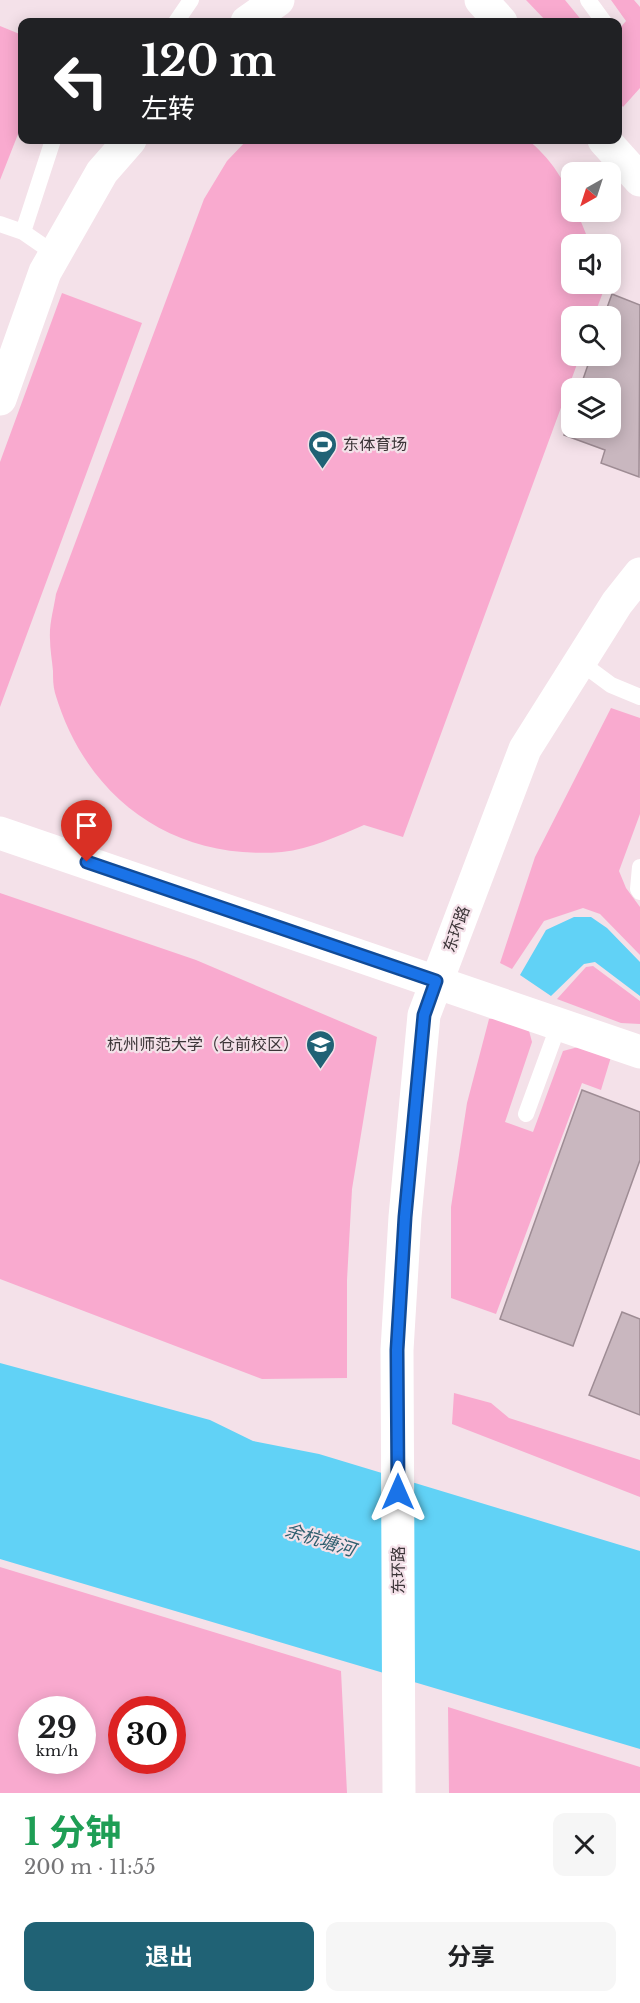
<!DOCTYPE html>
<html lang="zh">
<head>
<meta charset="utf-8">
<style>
	:root { --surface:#fff; --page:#f6f6f6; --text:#202124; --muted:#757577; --accent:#206275 }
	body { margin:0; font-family:"Libre Baskerville","Noto Sans SC",serif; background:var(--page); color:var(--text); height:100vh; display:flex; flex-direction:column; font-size:22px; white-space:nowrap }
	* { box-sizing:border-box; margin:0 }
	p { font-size:20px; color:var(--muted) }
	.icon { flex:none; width:33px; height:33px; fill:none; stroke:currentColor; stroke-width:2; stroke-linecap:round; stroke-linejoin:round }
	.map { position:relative; height:1793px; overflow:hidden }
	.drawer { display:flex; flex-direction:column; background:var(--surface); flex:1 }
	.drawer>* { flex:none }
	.banner { position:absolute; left:18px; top:18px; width:604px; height:126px; border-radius:12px; box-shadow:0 3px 15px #0003; background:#202124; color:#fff; overflow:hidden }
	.needle { width:39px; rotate:219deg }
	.fabs { position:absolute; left:561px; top:162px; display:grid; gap:12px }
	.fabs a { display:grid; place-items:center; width:60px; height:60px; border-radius:12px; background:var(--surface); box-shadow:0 3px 15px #0003; font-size:30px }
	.speed { position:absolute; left:18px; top:1696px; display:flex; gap:12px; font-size:30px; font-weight:700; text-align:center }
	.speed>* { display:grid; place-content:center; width:78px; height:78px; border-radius:50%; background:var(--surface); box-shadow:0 3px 15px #0003; line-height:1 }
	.speed small { font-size:15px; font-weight:400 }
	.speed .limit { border:9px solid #d22; background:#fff; color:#111 }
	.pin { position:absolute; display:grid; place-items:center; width:51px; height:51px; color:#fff; margin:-62px -26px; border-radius:50% 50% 50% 0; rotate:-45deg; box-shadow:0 0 6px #0007 }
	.pin .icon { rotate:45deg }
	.me { position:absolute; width:66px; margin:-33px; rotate:0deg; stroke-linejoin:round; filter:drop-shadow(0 0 4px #0008) }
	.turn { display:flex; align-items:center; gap:21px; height:126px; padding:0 24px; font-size:27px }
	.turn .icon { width:78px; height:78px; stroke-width:2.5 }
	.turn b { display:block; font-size:42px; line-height:51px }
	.round { display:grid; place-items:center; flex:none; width:63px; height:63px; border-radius:12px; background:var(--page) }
	.overview { display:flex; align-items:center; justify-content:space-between; height:102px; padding:0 24px }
	h1 { font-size:36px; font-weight:700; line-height:45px; color:#1e9e55 }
	.action { display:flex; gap:12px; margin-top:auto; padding:12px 24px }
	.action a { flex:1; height:69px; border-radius:12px; background:var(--accent); color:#fff; font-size:24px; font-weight:700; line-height:69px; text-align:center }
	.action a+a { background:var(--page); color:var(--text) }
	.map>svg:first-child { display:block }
</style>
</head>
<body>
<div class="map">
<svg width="640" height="1793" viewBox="0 0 640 1793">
	<rect width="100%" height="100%" fill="#f4e1e9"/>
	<path fill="#f9aacf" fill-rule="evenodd" d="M526,0H565L583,22H547Z
		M611,0H634L640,7V88L623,107L618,101V30L626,21Z
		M0,26L22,35V124L0,180Z
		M247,140H528C547,155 572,186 572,212H577L586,234L621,244L611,272L610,244H572V284H606L594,316H572V356H580L403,837L364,825C338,836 311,849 282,852C172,861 86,798 55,693C53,686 53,678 53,671C52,660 50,649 50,639C49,624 54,608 56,594L204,199L227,161Z
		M62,293L142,323L0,707V462Z
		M611,708L640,718V814L619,871L626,888L640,907V955L600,914L583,908L544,921L512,969L500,963L535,857Z
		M0,893L196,960L377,1037L352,1189L347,1280V1378L262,1379L0,1279Z
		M593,966L640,1001V1024L621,1023L557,999L586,967Z
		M505,1017L528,1027L532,1042L505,1122L533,1132L563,1051L582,1046L611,1057L601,1090L582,1083L496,1314L451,1298V1207L467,1103L489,1019Z
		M454,1393L491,1403L509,1418L640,1460V1497L452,1424Z
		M0,1567L341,1671L347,1793H0ZM32,1710H82V1761H32ZM122,1710H172V1761H122Z
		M448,1707L640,1767V1793H449Z"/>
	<path fill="#61d2f6" d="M574,917H591L607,928L640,962V996L595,962L584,964L551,996L520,975L546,930Z
		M0,1363L210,1420L253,1441L319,1454L640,1551V1749L0,1559Z"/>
	<path fill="#c9b7bf" stroke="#9e8c94" stroke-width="1.5" d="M612,294L640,305L639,477L601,463L605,450L564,435L572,412V428H610V388H580L591,356H610V316H604Z
		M582,1090L640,1112V1160L573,1346L500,1319Z
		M622,1312L640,1319V1415L589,1395Z"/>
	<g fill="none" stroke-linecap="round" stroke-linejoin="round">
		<path stroke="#fff" stroke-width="16" d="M588,0L604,22
			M176,22L191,0
			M0,224L23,232L53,140
			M23,232L55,254
			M580,662L611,685L640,697
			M640,867L638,889L640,892
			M526,1114L559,1024"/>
		<path stroke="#fff" stroke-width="33" d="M481,0L501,22
			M247,22L278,0
			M604,140L640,180
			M0,399L45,272L102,172L130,140
			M0,833L640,1052
			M399,1793L397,1350L405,1217L424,1015L525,749L617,603L640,574"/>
	</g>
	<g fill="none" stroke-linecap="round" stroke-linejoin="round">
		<defs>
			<path id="route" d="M87,862L436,981L424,1015L405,1217L397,1350L398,1492"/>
		</defs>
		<use href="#route" stroke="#114b97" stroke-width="15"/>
		<use href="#route" stroke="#1a73e8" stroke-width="10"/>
	</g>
	<defs>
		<symbol id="stadium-pin" viewBox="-11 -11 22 30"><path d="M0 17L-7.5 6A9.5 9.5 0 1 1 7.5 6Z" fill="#206275" stroke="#f4e1e9"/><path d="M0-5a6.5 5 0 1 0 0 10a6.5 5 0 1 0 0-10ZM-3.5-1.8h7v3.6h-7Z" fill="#fff"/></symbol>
		<symbol id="university-pin" viewBox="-11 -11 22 30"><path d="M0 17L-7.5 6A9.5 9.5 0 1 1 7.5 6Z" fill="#206275" stroke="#f4e1e9"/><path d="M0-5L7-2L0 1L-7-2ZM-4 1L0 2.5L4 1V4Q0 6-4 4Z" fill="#fff"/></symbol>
	</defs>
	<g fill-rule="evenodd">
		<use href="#stadium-pin" x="306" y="428" width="33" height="45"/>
		<use href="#university-pin" x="304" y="1028" width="33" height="45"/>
	</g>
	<g text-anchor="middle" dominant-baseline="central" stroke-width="4.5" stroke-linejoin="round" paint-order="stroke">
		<g font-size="16" fill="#3c3538" stroke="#f4e1e9" text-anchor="start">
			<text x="343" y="444">东体育场</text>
			<text x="299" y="1044" text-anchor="end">杭州师范大学（仓前校区）</text>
		</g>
		<g font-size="16" fill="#3c3538" stroke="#f4e1e9">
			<text transform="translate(456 929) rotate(-70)">东环路</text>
			<text transform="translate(398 1570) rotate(-90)">东环路</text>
		</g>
		<g font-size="18" font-style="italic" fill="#2f5f6f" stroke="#f4e1e9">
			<text transform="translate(320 1540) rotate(17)">余杭塘河</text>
		</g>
	</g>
</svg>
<div class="fabs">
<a><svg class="needle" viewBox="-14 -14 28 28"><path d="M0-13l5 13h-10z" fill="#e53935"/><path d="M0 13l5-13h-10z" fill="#757577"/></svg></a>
<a><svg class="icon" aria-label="sound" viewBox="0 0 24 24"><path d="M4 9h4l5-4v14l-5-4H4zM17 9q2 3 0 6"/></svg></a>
<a><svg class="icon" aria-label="search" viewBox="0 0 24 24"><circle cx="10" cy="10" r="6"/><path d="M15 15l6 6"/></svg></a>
<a><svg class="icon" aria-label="layers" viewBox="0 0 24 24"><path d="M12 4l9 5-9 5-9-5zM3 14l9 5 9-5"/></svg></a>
</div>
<div class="speed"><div>29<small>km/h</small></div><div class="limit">30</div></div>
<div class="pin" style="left:87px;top:862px;background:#d93025"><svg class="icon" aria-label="arrive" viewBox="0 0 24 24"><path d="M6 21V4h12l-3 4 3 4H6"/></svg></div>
<svg class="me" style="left:398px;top:1492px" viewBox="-20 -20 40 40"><path d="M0-17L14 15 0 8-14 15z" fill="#1a73e8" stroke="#fff" stroke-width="4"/></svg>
<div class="banner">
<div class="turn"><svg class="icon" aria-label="left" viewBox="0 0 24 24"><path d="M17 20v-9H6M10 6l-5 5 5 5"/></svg><div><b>120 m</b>左转</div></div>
</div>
</div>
<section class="drawer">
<div class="overview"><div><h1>1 分钟</h1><p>200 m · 11:55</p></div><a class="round"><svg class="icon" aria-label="close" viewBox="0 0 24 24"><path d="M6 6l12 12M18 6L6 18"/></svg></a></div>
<div class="action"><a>退出</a><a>分享</a></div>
</section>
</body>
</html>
